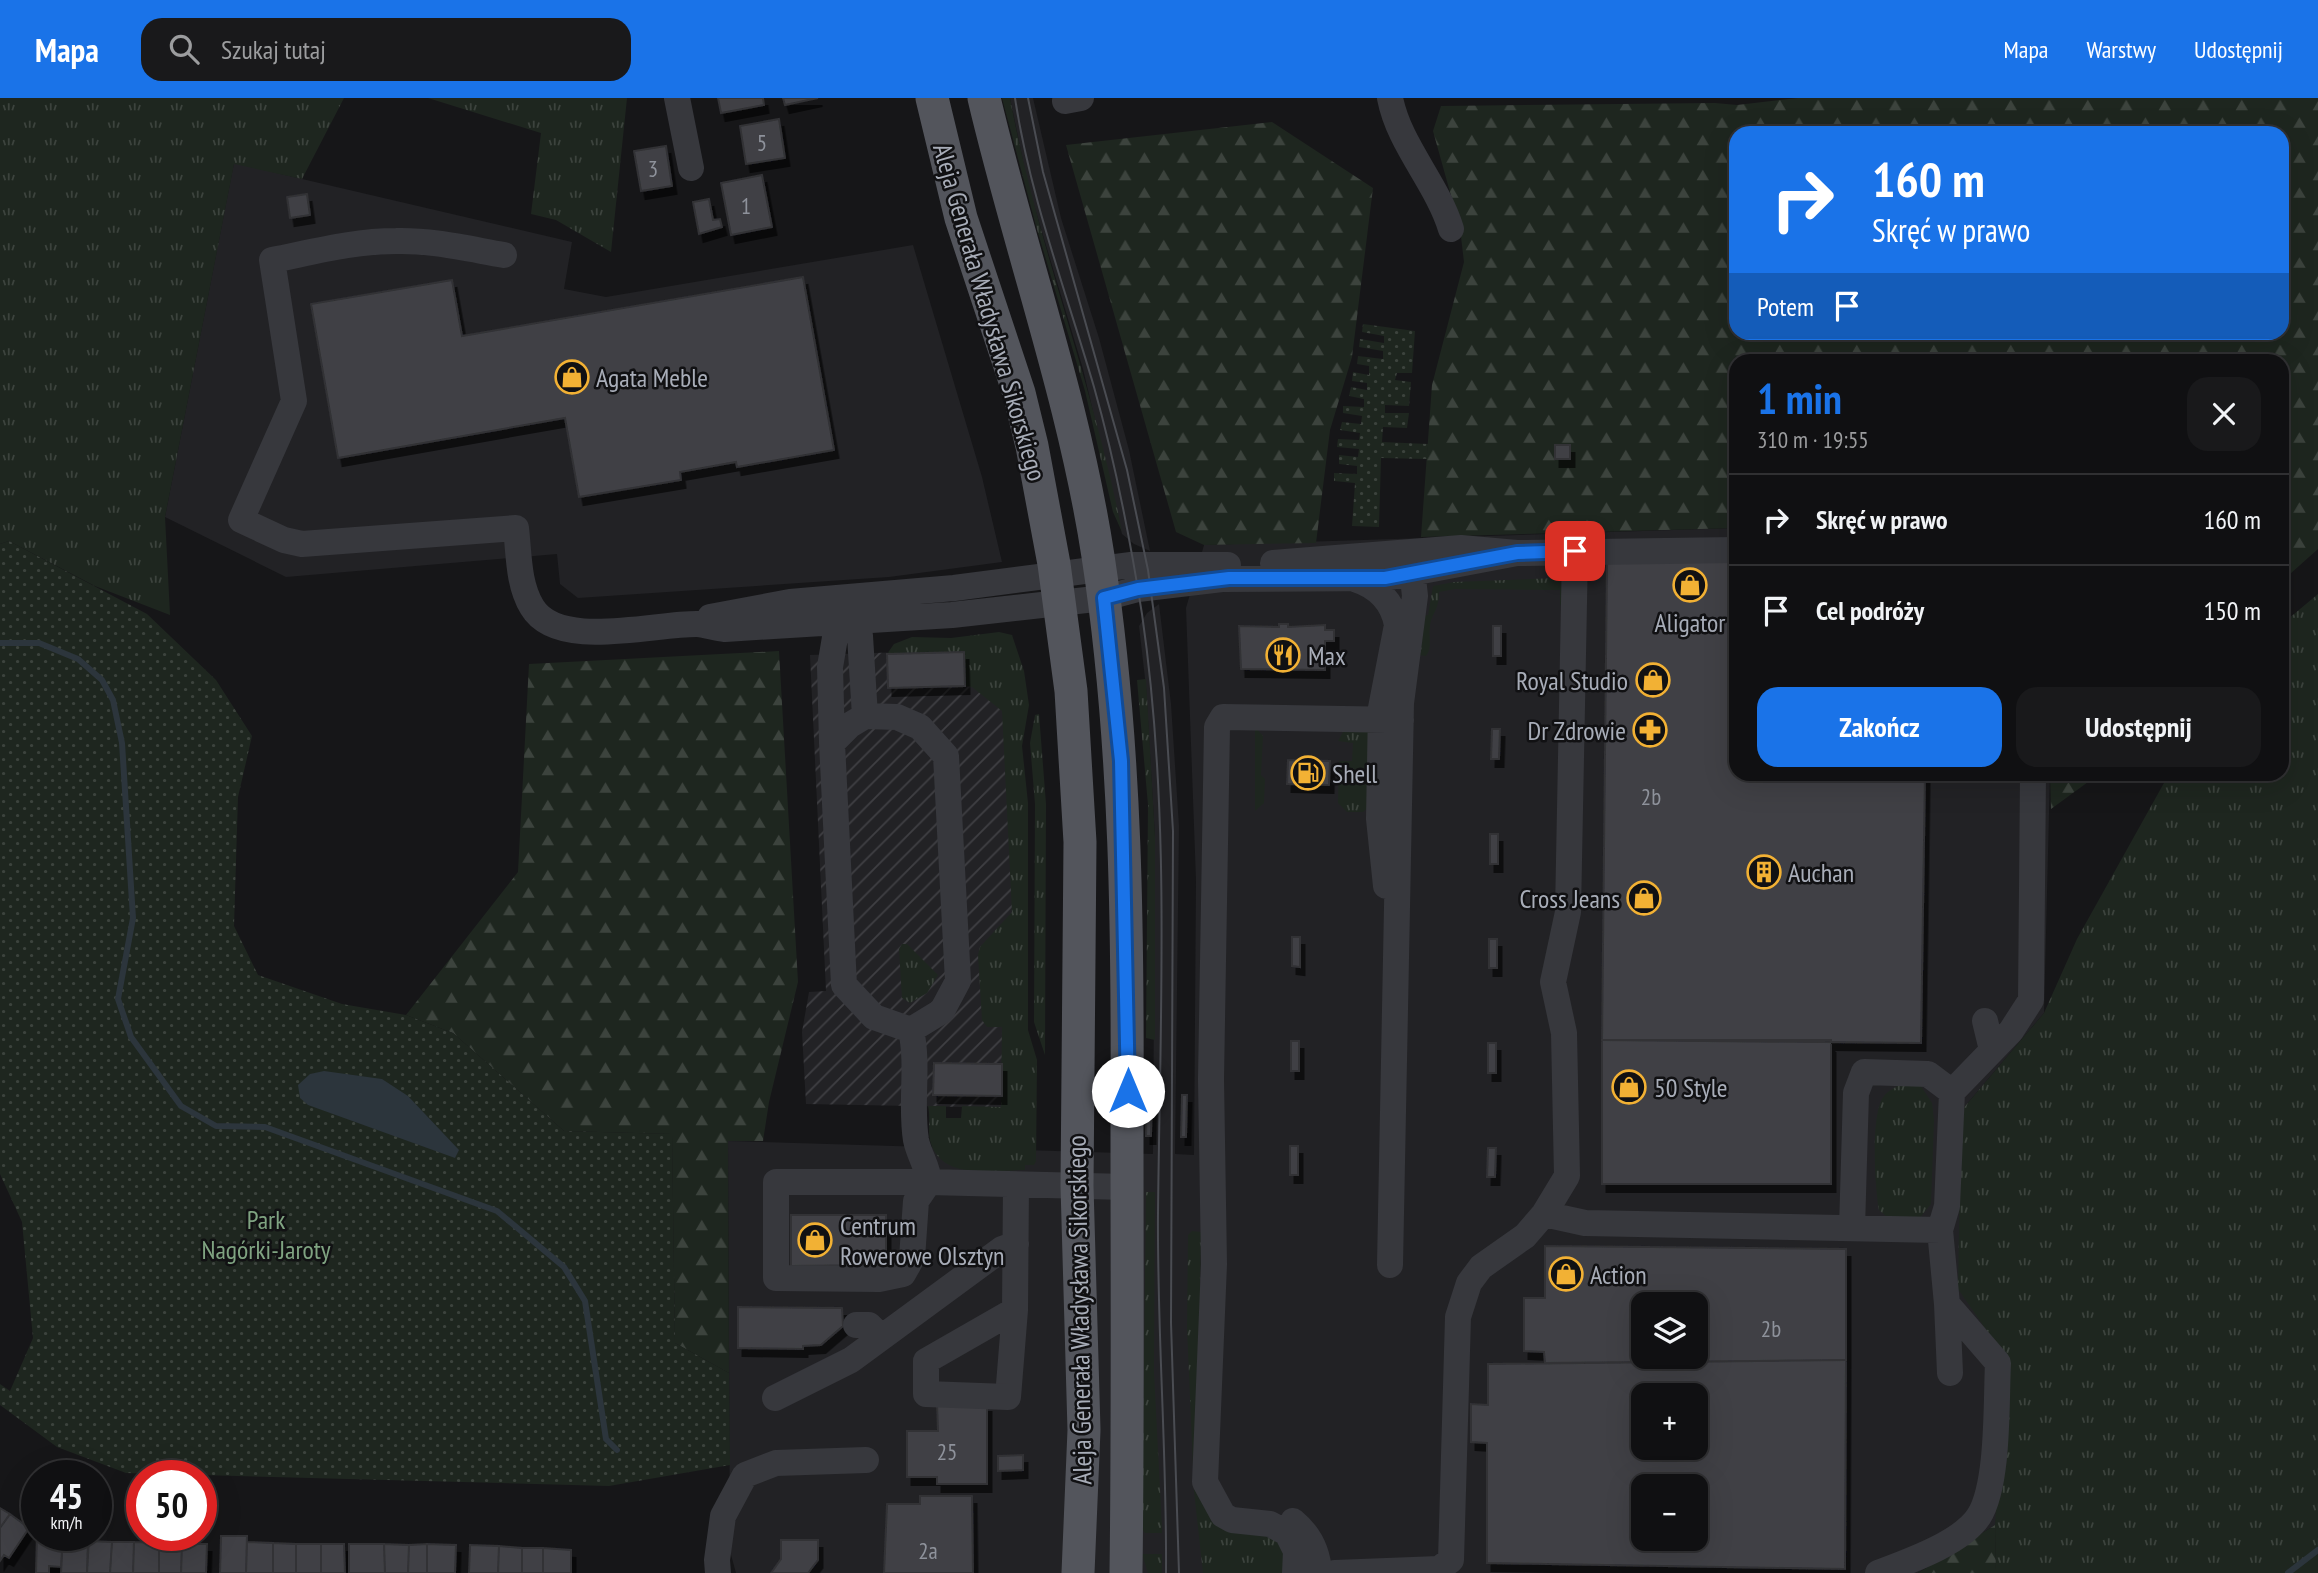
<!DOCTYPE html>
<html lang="pl">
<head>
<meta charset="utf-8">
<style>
	:root { --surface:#101012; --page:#19191b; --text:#f1f3f6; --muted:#9c9d9f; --line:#303032; --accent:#1a73e8 }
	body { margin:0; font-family:"PT Sans Narrow",sans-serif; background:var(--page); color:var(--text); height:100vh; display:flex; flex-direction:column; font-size:26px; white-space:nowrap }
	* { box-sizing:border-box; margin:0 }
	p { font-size:23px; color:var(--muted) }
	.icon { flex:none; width:38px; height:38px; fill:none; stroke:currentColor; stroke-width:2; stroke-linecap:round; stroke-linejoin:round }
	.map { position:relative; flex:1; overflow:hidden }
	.sheet { position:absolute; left:1729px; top:256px; width:560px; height:427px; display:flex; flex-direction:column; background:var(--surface); border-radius:21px; box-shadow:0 7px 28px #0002,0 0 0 2px var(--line) }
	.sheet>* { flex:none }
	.top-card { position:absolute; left:1729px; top:28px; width:560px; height:214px; border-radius:21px; box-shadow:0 7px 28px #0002,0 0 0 2px var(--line); background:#1a73e8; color:#fff; overflow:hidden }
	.tools { position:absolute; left:1631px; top:1194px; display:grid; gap:14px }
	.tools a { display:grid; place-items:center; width:77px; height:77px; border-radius:14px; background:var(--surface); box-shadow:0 7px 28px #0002,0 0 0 2px var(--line); font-size:35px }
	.speed { position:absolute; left:21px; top:1362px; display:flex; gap:14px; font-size:35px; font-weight:700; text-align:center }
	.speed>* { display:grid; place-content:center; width:91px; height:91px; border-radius:50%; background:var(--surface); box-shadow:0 7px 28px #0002,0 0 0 2px var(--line); line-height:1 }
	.speed small { font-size:18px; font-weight:400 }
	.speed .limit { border:10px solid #d22; background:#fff; color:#111 }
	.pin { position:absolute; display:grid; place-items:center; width:60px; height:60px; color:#fff; margin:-30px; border-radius:14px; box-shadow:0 4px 10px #0006 }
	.me { position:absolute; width:77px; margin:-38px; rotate:0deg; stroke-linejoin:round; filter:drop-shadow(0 0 5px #0008) }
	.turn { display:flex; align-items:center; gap:24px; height:147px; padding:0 28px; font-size:32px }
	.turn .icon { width:91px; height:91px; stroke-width:2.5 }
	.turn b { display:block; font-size:49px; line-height:60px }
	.then { display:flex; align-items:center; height:66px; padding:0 28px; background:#0003; gap:14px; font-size:26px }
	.round { display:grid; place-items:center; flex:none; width:74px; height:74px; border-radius:21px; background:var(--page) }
	.headline { display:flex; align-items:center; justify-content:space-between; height:119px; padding:0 28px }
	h1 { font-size:42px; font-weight:700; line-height:52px; color:var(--accent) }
	.cta { display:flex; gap:14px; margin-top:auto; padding:14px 28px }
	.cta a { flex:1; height:80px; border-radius:21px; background:var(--accent); color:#fff; font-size:28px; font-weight:700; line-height:80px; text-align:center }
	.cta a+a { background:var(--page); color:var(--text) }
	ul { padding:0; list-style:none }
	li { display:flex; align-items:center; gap:21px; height:91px; padding:0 28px; border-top:2px solid var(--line) }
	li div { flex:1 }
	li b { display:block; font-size:26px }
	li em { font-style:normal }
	header { display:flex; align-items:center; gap:42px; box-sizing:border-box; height:98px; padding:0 35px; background:var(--accent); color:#fff }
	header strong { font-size:33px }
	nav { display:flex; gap:38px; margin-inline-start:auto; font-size:24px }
	.search { width:490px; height:63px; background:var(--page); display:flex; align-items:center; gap:18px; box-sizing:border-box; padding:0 24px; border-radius:21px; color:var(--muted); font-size:26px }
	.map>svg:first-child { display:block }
</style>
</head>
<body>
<header>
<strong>Mapa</strong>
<div class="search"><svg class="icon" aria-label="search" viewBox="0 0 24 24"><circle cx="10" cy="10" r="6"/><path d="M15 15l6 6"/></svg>Szukaj tutaj</div>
<nav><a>Mapa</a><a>Warstwy</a><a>Udostępnij</a></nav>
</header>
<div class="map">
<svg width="2318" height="1475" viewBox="0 0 2318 1475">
	<defs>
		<pattern id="industrial-furrows" width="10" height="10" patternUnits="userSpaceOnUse" patternTransform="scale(1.75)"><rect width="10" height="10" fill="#222225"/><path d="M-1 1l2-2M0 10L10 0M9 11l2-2" fill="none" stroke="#3f3f43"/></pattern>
		<pattern id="grass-tufts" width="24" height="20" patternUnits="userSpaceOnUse" patternTransform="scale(1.75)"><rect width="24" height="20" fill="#1e261f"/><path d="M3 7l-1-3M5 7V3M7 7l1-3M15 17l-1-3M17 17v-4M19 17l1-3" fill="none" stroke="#3c433d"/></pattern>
		<pattern id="forest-firs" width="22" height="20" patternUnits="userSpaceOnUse" patternTransform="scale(1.75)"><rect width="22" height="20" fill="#1e261f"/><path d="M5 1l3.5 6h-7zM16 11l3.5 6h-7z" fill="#3c433d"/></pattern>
		<pattern id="park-dots" width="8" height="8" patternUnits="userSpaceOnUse" patternTransform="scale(1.75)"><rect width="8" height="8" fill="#1e261f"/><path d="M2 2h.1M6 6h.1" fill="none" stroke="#3c433d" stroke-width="1.8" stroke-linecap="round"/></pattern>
		<filter id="shadow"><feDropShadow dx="4.5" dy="8" stdDeviation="0" flood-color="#0009"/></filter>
	</defs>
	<rect width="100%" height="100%" fill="#161618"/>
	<path fill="#222225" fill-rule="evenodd" d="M1010,0H1033L1061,120L1099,240L1129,352L1150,453L1134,446L1122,436L1083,271L1028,87Z
		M234,65L572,144L564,191L606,199L913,147L982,379L1002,464L889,479L578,500L560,486L557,456L286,479L165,419Z
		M1736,430V676H2050L2044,915L1961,1013L2005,1259L2000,1400L1995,1427L1918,1475H736L730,1453L728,1043L1153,1056L1155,739L1146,589L1139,528L1147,515L1159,506L1171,606L1179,728L1175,1056L1194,1057L1196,782L1186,510L1204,447ZM1643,1206H1696V1258H1643ZM1643,1297H1696V1349H1643ZM1643,1388H1696V1440H1643Z"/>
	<path fill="url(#industrial-furrows)" d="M1001,551L1023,1010L806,1006L802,934L809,894L826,893L810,557Z"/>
	<path fill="url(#grass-tufts)" d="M0,0H344L302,81L234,66L165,419L170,517L95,488L9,443L0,446Z
		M428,0H627L611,154L556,122L531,116L541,35Z
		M1002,0H1010C1037,147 1094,287 1122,434L1113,414L1085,293L1036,128Z
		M1557,480L1567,493L1560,508V492L1455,491L1439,494C1439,513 1432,514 1430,528C1428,539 1433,549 1426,558L1418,557L1420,518L1428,517L1433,488L1454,484Z
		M2318,496V1475H1996L1995,1427L2005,1259L1958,1191L1961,1013L2044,915L2077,841L2169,676H2282V526Z
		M999,534L1012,537L1024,573L1029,607L1022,648L1028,705V932L1037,962L1036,1063L1034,1067H1025V1072C994,1072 944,1083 931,1046C927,1034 931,1020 928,1008H946V1020H961L962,1008L1001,1009L1002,929H987L982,922L978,857L980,849L1012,814L1002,613L972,589L965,588L964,554L887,556L894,546L912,539L951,540Z
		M1146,581L1155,739V942L1146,940L1148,707L1137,582Z
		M1039,616L1046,706L1045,957L1034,924L1035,706L1030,645L1035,617Z
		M1255,629L1263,638L1261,677L1265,681L1264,705L1255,713Z
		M1343,634H1370V708L1363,714H1347L1338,705L1339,663H1352L1353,645L1338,643Z
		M902,846H907L938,877L927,895L910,905L902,900L899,851Z
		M1902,985L1921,988L1932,1005L1934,1022L1931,1106L1918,1122L1894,1125L1879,1112C1875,1090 1870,1015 1884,998C1887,993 1897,989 1902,985Z
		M1146,1094H1155L1154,1274L1162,1430V1435H1145L1142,1431Z
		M1192,1133L1201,1134L1197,1385L1267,1431L1286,1449L1285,1475H1203L1194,1393L1187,1230L1188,1137Z
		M1142,1456H1162V1475H1148Z"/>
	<path fill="url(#forest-firs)" fill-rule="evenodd" d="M1798,0H2318V451L2282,483V262H1736V430L1421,439L1432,287L1464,164L1460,130L1433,33L1441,8L1715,5L1737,7ZM1736,35H2282V234H1736Z
		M1272,24L1373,90L1352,259L1330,332L1316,445L1204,447L1176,434L1066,47Z
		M779,553L798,884L769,1004L763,1043H728L729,1275L675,1245L672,1036L564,1033L453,935L406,917L518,774L529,566Z
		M2050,676H2099L2051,711Z
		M1995,1427L1996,1475H1918L1928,1469Z"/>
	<path fill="url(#park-dots)" d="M1363,226L1415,233L1412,275H1397L1395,282L1411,284L1409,308L1385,307V315H1409L1407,330L1383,329L1382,344L1428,346L1427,361L1381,360L1379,429L1352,428L1355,385L1334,383V375L1357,376V368L1339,366V357L1358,359L1359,351L1337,349L1338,341L1359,342L1360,335L1340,332L1342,324L1361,326L1362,318L1343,315V308L1364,309V301L1349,298L1351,289L1367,292V285L1352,283L1353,274L1369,277V268L1357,266L1358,258L1383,261V253L1359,249L1360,241L1384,245V238L1362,234Z
		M9,443L147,516L216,582L252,638L238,699L234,828L258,877L342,906L406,917L453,935L564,1033L672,1036L675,1245L729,1275L730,1367L609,1388L126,1375L57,1349L0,1307V1286L10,1293L33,1240L22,1124L0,1076V446Z"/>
	<path fill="#2c353c" d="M324,973L382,981L408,998L459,1052L455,1060L308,1007L300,1000L298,987L310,976Z"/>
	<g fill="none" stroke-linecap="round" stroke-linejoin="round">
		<path stroke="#2c353c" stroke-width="6" d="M0,545H39L78,561L102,582L113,602L122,645L133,820L118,901L131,939L181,1008L216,1028L265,1029L497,1113L564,1169L585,1203L606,1341L617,1352
			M2288,1475L2318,1452"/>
	</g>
	<path fill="#404145" stroke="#303034" stroke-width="2" fill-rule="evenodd" filter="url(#shadow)" d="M718,0H763L764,7L721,15Z
		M783,0H818L785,7Z
		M779,21L785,60L746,66L740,28Z
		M666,48L672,88L641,93L634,53Z
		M762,77L772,129L731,137L721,85Z
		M307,96L310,117L290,120L287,99Z
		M709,101L713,122L720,121L722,129L699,136L693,104Z
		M803,179L834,352L737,369L736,364L680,374L681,382L579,399L565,320L338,360L311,206L452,182L462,238Z
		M1555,347H1570V361H1555Z
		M1607,462L1736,464V676H1925L1921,945L1602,942Z
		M1279,526H1288V529L1325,527V532H1334V543H1325V572L1241,571L1239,528L1279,529Z
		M1493,528H1501V558H1493Z
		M964,554L965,588L888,590L887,556Z
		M1492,631H1500L1499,661H1491Z
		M1288,662L1330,663L1329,687L1287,686Z
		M1490,736H1498V766H1490Z
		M1292,839H1300V869L1292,868Z
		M1489,841H1497V870H1489Z
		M1602,942H1831V1086H1602Z
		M1291,943H1299V973H1291Z
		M1488,945H1496V975H1488Z
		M934,965L1002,966V998L933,997Z
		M1147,996H1152L1151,1038H1146Z
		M1182,997H1187L1186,1039H1181Z
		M1290,1048H1298V1077H1290Z
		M1488,1050H1496L1495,1079H1487Z
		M791,1117H886V1167L791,1168Z
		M1545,1148L1846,1151V1262L1545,1265L1544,1254L1524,1253V1200H1545ZM1643,1206H1696V1258H1643Z
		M738,1209L842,1210L843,1228L821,1247L803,1248V1251L738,1250Z
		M1846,1262L1845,1471L1487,1465V1345L1471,1344V1306L1488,1307V1266ZM1643,1297H1696V1349H1643ZM1643,1388H1696V1440H1643Z
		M937,1306H987V1386H937V1379H907V1333H938Z
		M1023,1357V1372L998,1373V1358Z
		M920,1398H972L973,1475H884L887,1406H920Z
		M0,1410L10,1416L0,1430Z
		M10,1416L29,1430L9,1460L4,1457L0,1463V1430Z
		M37,1433V1437H63L61,1469L49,1468V1475H36Z
		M63,1437L89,1439L87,1475H61Z
		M221,1438H247L246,1475H220Z
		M781,1442H818V1462L808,1475H771L781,1461Z
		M88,1443L112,1444L110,1475H87Z
		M112,1444H134L133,1475H110Z
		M134,1444L159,1445V1475H133Z
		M247,1444L273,1445V1475H246Z
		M159,1445L182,1446L181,1475H159Z
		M273,1445L296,1446V1475H273Z
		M182,1446H207L206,1475H181Z
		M296,1446H321V1475H296Z
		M321,1446H344L345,1475H321Z
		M349,1446H384L385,1475H349Z
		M384,1446L409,1447L408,1475H385Z
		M427,1446L456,1447L455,1475H427Z
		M427,1446V1475H408L409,1447Z
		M470,1447L499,1448L498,1475H469Z
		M499,1448L522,1450V1475H498Z
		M522,1450H543V1475H522Z
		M543,1450L571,1452V1475H543Z"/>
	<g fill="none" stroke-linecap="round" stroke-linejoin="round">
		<path stroke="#37383d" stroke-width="26" d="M677,0L691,70
			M1390,0C1399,47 1437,85 1451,131
			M1065,3L1081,0
			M504,157C469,151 432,142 396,143C354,143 313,154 272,162L294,303L241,422L284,442L302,446L516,430C519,456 518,486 532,509C558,553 655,525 698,526C707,527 716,530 725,531L952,517L1104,500L1138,491L1222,481L1385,480L1517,455
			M1273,465L1461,450L1517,455L1736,452
			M1355,481C1377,488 1393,504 1397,527L1381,610L1379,721L1386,788
			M850,507L860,538L865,618
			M710,519L790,504L954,490L1131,467H1228
			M865,618L897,619L920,629L946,658L958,883L942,913L911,932L874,919L844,887L832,645L850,627Z
			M832,645L830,569L840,510
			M1985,923L1992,952
			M911,932C919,968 910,1006 916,1042C919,1057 928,1069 929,1084L1127,1089
			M776,1084H929L916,1103L912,1160L903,1176L879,1181L776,1180Z
			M1544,1116L1585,1125L1940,1132
			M1852,1130L1856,995L1864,974L1928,976L1952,994
			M1390,1167L1401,605L1415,498L1413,480L1397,463
			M1947,1206L1950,1275
			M1015,1212L926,1263V1296L1008,1299L1015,1212L1016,1087
			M856,1227H869L881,1239
			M775,1300L851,1262L1002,1151L1016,1146
			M1293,1423C1310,1437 1318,1453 1319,1475
			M718,1475L717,1462L723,1418L745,1377L776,1365L866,1362
			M1295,1475L1296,1453L1287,1435L1270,1426L1232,1422L1223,1417L1205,1384L1214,1166L1211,981L1217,629L1223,619L1401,622
			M1335,1475L1439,1471L1451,1462L1458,1219L1469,1185L1481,1169L1525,1138L1544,1116L1567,1078L1564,935L1553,884L1568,814L1575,453
			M1878,1475C1907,1464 1962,1445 1979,1418C1999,1386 1996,1304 1998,1265L1947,1206L1940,1132L1947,1108L1952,994L2011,933L2031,902L2033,676"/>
		<path stroke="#53555c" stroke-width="33" d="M932,0L961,120L1019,295L1032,348L1054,466L1071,593L1080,744L1077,1088L1084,1332L1078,1475
			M984,0C1020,153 1074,301 1098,458C1127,648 1128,841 1127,1033C1127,1180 1128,1328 1126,1475"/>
		<path stroke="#4a4c52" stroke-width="2" d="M1015,0C1030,99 1066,193 1094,289C1115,363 1130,440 1142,516C1171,715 1160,916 1158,1115C1157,1235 1167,1355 1166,1475
			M1028,0L1043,74L1127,372L1148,472L1164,590L1173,733L1171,1225L1179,1475"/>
	</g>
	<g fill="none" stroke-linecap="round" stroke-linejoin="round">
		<defs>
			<path id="route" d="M1128,993L1121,663L1104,500L1138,491L1229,480H1385L1517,455L1575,453"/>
		</defs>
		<use href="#route" stroke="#114b97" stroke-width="18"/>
		<use href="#route" stroke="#1a73e8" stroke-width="12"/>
	</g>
	<defs>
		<symbol id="shop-ring" viewBox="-11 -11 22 22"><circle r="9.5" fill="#111113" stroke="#f2b134" stroke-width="1.5"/><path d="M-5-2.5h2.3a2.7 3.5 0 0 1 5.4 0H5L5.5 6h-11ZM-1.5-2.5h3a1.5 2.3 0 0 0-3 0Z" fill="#f2b134"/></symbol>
		<symbol id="restaurant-ring" viewBox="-11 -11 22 22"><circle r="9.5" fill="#111113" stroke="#f2b134" stroke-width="1.5"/><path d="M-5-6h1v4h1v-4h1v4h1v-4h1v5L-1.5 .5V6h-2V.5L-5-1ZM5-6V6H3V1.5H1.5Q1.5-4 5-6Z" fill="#f2b134"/></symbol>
		<symbol id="pharmacy-ring" viewBox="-11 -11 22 22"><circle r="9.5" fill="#111113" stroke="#f2b134" stroke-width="1.5"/><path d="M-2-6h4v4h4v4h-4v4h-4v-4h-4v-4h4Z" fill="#f2b134"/></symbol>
		<symbol id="fuel-ring" viewBox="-11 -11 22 22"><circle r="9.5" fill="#111113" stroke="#f2b134" stroke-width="1.5"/><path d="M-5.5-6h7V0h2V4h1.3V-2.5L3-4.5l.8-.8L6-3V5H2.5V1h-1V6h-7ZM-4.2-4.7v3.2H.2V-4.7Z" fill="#f2b134"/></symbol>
		<symbol id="building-ring" viewBox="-11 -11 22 22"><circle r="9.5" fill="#111113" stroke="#f2b134" stroke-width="1.5"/><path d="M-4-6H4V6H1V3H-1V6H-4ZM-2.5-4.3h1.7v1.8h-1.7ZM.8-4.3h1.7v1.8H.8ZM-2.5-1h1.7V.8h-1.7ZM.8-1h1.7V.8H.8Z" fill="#f2b134"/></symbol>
	</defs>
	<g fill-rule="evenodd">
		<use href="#shop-ring" x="553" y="260" width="38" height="38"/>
		<use href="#shop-ring" x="1671" y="468" width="38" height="38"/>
		<use href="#restaurant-ring" x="1264" y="538" width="38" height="38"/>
		<use href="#shop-ring" x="1634" y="563" width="38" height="38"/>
		<use href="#pharmacy-ring" x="1631" y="613" width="38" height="38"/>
		<use href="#fuel-ring" x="1289" y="656" width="38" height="38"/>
		<use href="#building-ring" x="1745" y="755" width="38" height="38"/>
		<use href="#shop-ring" x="1625" y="781" width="38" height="38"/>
		<use href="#shop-ring" x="1610" y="970" width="38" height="38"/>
		<use href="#shop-ring" x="796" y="1123" width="38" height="38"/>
		<use href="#shop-ring" x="1547" y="1157" width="38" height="38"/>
	</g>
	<g text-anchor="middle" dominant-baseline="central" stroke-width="5" stroke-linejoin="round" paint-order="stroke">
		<g font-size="23" fill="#8e929b">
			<text x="762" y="44">5</text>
			<text x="653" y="70">3</text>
			<text x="746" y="107">1</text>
			<text x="1651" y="698">2b</text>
			<text x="1771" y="1230">2b</text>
			<text x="947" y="1353">25</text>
			<text x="928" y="1452">2a</text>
		</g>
		<g font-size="26" fill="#a8adb8" stroke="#111113">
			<text transform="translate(990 214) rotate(74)">Aleja Generała Władysława Sikorskiego</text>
			<text transform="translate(1079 1212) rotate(-91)">Aleja Generała Władysława Sikorskiego</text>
		</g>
		<g font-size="26" fill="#a8adb8" stroke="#111113" text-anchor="start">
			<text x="596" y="279">Agata Meble</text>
			<text x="1690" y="524" text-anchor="middle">Aligator</text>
			<text x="1308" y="557">Max</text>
			<text x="1628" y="582" text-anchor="end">Royal Studio</text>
			<text x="1626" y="632" text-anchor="end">Dr Zdrowie</text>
			<text x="1332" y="675">Shell</text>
			<text x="1788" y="774">Auchan</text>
			<text x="1620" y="800" text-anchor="end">Cross Jeans</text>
			<text x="1654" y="989">50 Style</text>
			<text x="840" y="1127">Centrum<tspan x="840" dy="30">Rowerowe Olsztyn</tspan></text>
			<text x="1590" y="1176">Action</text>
		</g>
		<g font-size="26" fill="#7fa381" stroke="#111113">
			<text x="266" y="1121">Park<tspan x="266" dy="30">Nagórki-Jaroty</tspan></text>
		</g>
	</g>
</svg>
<div class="tools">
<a><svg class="icon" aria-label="layers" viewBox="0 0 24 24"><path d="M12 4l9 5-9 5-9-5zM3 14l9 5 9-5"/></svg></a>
<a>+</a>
<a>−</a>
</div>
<div class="speed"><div>45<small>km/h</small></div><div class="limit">50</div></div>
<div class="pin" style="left:1575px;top:453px;background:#d93025"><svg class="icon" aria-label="arrive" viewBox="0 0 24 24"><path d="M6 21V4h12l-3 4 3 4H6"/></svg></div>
<svg class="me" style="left:1128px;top:993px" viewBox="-20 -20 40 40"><circle r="19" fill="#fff"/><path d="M0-13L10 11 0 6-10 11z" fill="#1a73e8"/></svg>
<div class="top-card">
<div class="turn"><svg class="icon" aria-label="right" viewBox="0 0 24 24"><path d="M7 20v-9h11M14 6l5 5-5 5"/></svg><div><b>160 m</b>Skręć w prawo</div></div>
<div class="then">Potem<svg class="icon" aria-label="arrive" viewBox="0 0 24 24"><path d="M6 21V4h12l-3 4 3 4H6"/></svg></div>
</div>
<section class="sheet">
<div class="headline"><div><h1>1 min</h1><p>310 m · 19:55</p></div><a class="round"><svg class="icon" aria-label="close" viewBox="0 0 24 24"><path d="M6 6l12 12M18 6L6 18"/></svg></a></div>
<ul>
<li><svg class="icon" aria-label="right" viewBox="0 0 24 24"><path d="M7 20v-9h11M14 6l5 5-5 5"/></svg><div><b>Skręć w prawo</b></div><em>160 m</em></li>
<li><svg class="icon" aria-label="arrive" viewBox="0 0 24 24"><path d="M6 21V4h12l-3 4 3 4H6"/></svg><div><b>Cel podróży</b></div><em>150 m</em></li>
</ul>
<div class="cta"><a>Zakończ</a><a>Udostępnij</a></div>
</section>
</div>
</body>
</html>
